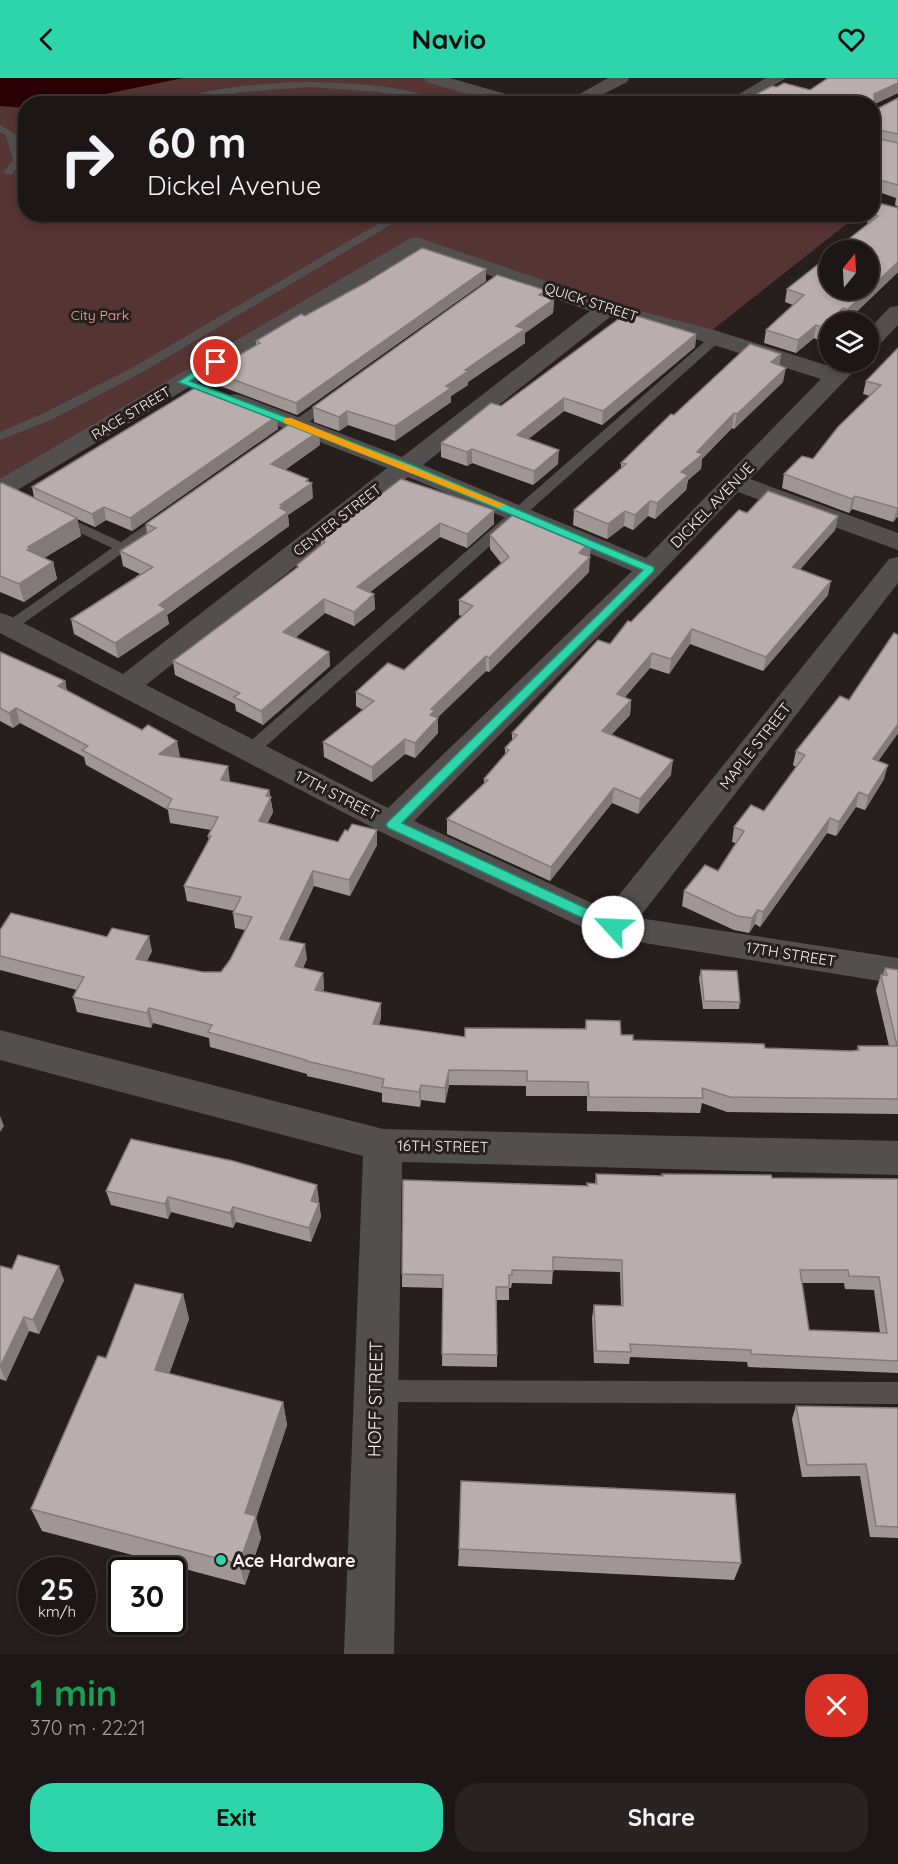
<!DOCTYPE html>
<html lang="en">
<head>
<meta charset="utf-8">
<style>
	:root { --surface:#1d1616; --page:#2a2323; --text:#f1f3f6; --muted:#a09fa1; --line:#3b3535; --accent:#2ed4aa }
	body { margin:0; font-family:Quicksand,sans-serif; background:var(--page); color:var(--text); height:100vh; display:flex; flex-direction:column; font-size:22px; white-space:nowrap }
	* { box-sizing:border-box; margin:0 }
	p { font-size:20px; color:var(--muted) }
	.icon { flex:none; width:33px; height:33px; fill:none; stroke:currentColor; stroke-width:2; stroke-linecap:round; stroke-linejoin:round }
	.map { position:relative; height:1576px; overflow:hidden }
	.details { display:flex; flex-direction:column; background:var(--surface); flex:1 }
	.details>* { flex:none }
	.guide { position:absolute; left:18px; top:18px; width:862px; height:126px; border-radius:24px; box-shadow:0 3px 9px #0003,0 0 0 2px var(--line); background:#1d1616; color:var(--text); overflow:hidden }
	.needle { width:39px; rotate:18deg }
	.controls { position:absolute; left:819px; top:162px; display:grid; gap:12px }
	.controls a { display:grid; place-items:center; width:60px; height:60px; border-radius:50%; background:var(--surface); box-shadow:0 3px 9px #0003,0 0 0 2px var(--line); font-size:30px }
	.speed { position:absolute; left:18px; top:1479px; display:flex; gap:12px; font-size:30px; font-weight:700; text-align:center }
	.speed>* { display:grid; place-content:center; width:78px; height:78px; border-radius:50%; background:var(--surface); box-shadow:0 3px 9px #0003,0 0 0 2px var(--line); line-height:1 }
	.speed small { font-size:15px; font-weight:400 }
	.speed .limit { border:3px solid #111; border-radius:9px; background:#fff; color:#111 }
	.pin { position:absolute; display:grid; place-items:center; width:51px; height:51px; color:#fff; margin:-26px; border:3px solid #fff; border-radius:50%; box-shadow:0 2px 6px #0007 }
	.me { position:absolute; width:66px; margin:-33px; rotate:295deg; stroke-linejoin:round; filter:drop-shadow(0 0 4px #0008) }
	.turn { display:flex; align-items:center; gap:21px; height:126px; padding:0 30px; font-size:27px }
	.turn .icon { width:78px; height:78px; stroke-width:2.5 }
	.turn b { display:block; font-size:42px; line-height:51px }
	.round { display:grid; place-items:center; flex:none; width:63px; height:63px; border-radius:24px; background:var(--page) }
	.head { display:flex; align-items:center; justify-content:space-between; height:102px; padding:0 30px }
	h1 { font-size:36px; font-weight:700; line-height:45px; color:#1e9e55 }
	.primary-button { display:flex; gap:12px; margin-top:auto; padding:12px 30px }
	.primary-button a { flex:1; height:69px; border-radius:24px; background:var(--accent); color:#111; font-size:24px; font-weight:700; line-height:69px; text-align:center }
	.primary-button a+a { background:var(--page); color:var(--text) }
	header { display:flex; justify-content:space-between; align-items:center; height:78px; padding:0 30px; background:var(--accent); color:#111; font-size:27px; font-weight:700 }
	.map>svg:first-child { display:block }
</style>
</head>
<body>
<header><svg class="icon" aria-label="back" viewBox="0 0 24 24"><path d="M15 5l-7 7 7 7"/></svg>Navio<svg class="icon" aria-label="heart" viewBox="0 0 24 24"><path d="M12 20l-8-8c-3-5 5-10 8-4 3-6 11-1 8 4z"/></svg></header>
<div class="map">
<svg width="898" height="1576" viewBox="0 0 898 1576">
	<rect width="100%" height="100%" fill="#271e1e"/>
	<path fill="#553434" d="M0,0H431L520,25L26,26V136L858,137L706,257L416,165L0,412Z"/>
	<path fill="#290004" d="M0,0H183L62,25L26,26L25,30L0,28Z"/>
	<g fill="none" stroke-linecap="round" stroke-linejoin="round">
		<path fill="#544f4f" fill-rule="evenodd" d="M310,4C347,5 415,7 446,26H430L379,14L310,9L241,14L190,26H174C205,7 273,5 310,4Z
			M0,47L15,56L23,82L12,96L8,97L3,94L13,82L6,57L0,54Z
			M395,136H409L139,296L53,341L0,362V354L44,335L130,291Z
			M716,256L720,257V263L257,676H245L243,672L245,668L712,257Z
			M333,315L337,316L339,319L337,322L291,358H281L279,355L281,352Z
			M56,434L121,464L160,437H170L172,440L14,552H4L1,549L4,546L112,470L51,441L49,438L51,435Z
			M375,1302L898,1304V1326L375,1324L367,1321L363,1313L367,1305Z"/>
		<path fill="#544f4f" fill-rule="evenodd" d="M608,0H629L627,4L584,26H562Z
			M766,0H786L744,26H722Z
			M416,159L614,226L714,252L832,289L838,284H859L857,290L750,401L898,455V472L738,414L659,497L414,743L607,832L889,481L898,479V505L639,840L898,880V906L601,858L381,754L0,555V535L10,538L123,596L387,390L227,328L223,323L227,318L235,316L243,318L402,379L590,233L418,172L9,417L0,420V401L409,161ZM610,239L698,262L821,301L646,480L423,387ZM408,399L632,493L388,730L146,607Z
			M898,228V247L876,270L868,272V252L890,229Z
			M0,952L383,1051L898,1063V1097L402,1084L394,1576H344L363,1078L0,982Z"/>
		<path fill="#544f4f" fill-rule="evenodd" d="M424,0H450L527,22L529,26H501L426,4Z
			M873,122L898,130V142L873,134Z"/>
	</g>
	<path fill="#9f9695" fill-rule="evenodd" d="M898,0V15L874,26L875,32L898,20V129L895,127L896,120L873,112V26L777,9L810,12Z
		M898,130V194L846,244L841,243L818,262L814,260L796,275L764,265L766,252L793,227L785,224L787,211L867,147L869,136H873Z
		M486,203L297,337L220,308L219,296L223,294L222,287L256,267V263L305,238Z
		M545,212V219L554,221L553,235L525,255V265L468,304V307L451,318V324L395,363L348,347L339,353L314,344L313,329Z
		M696,256L695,269L602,347L564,333L528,361L558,386L533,407L472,385L467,388L441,379V365L501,328Z
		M898,270V438L893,444L852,431L849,435L782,410L784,396L813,381L870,318L863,316L866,303Z
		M781,276L779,287L783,304L734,351L732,350L702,381L701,391L688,402L686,412L655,441L648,438L633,452L624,448L607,461L573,447L574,432L621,391V385L674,337Z
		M278,351L132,453L106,442L95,449L77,441L81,458L44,480L53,484L57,501L24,524L0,514V406L34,420L32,409Z
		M320,367L285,392L308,401L313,420L288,437L289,448L167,537L169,546L118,580L74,556L71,541L140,496L123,488L120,473L147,456L146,446Z
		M494,432V446L467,470L440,459L369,514L374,516L375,531L354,548L325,535L295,560L329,574L330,588L263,647L236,633L235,626L175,597L173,583L297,490V487L321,467V462Z
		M747,435L838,438L835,452L800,491L828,517L763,593L690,566L669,596L650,590L624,620L631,622L630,637L611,657L671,697L638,736L612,725L550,803L447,756V741L484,706V701L505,677V670L512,663V655L610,566L631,544Z
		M553,452L591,463L590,478L589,479V494L489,594L486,593L437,640L438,655L415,680L405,676L372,704L324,679L323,664L363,632L356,628V614L404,592L462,538L459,537V522L501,485L490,471V457Z
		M898,557V655L878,683L884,701L865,732L856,729L836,758L827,755L760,849L755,846L749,855L734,852L682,828L684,813L718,793L736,765L732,764L734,749L764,733L796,689L793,687L796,673L849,622Z
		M0,574L65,603L67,613L180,678L178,679L230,703V704L269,712L273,734L267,746L338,764L377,767L350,818L314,808L288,862L307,881L303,890L323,895L324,910L323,913L381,940L379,947L465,959L585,951L586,942L633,962L765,970L851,973H857L858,968H889L876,912L881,897H883L885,890L898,892V1036L727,1034L702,1025L700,1035L587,1033V1018H526V1008L449,1007L445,1025L421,1022L420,1029L382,1024V1015L307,998V996L210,969L209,960L153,945L151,950L77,934L73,919L77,912L0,892V852L152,873L147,883L203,894H221L230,882L245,852L235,850L233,835L234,833L187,823L184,808L209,763L208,758L211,752L170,745L168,732L86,687L84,679L20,645L13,650L0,643Z
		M701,892L740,924L739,931H703L699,900Z
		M596,1096L662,1098V1096L772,1100L898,1101V1295L748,1289L747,1284L630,1279L629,1286L594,1285L592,1240L594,1227L621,1228L620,1194L553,1192L552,1206L512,1205L511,1210H509V1222H497V1289L442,1288L443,1210L402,1209V1196L587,1108L595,1106ZM802,1205H844L845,1211L874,1212L880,1255L809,1252Z
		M106,1113L319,1122L318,1124L319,1125L321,1139L311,1164L236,1144L233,1150L171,1134L168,1141L111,1127Z
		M0,1188L64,1202L39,1256L29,1253L6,1303L0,1301Z
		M183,1216L189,1241L169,1296L283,1324L287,1347L256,1440L261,1460L245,1507L42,1453L31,1431Z
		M796,1328L898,1330V1460L870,1459L860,1398L802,1399L792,1341Z
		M459,1471L741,1485L734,1502L458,1488Z"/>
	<path fill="#827a79" d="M898,5V15L873,27L874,16Z
		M898,184V194L846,244L848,231Z
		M486,191V203L297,337L296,325Z
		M545,212V226L539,217Z
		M554,221L553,235L525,255V265L468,304V307L451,318V324L395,363V348L465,292L516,248Z
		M843,230L841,243L839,244H830V252L818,262L821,249Z
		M816,247L814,260L796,275L798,262Z
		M696,256L695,269L602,347L603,333Z
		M781,276L779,290L771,284Z
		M786,290L783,304L734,351L737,336Z
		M564,320V333L516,371L517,357Z
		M347,333L348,347L339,353V339Z
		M734,335L732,350L702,381L701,391L688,402L686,412L655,441L657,425L697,374Z
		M277,338L278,351L132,453L130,440Z
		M319,353L320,367L273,400L271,386Z
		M472,371V385L467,388V374Z
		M559,372L558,386L533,407L534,393Z
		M308,401L309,408L312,405L313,420L288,437L289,448L167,537L169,546L118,580L115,565L159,527L280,427Z
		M855,418L852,431L849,435L852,421Z
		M650,423L648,438L633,452L635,437Z
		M104,429L106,442L95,449L92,436Z
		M898,429V438L893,444L897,430Z
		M494,432V446L467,470V456Z
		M625,433L624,448L607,461L608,446Z
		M838,438L835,452L790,503L793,489Z
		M77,440L81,458L33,486L27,472L28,469Z
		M440,445V459L358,524L357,509Z
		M591,463L590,478L578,489L579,475Z
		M590,479L589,494L489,594V580Z
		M53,484L57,501L24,524L19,506Z
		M831,503L828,517L763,593L766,579Z
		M374,516L375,531L354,548V534Z
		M324,521L325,535L284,569L283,554Z
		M692,551L690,566L669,596L671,581Z
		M329,574L330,588L263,647L261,633Z
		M652,575L650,590L615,631L617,616Z
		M486,578V593L435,642L438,640V655L415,680V665L431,631Z
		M65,603L68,619L58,608Z
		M631,622L630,637L601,668L602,653Z
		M16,630L20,645L13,650L9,635Z
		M898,646V655L870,695L873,681Z
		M405,661V676L372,704V689Z
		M177,663L180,678L162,691L159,676Z
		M673,682L671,697L638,736L640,721Z
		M888,687L884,701L865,732L868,718Z
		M228,688L230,703L223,718L221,702Z
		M614,710L612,725L550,803L551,789Z
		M269,712L273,734L260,759L259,743L266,718Z
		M859,714L856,729L836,758L839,744Z
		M830,740L827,755L760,849L763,834Z
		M377,752V767L350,818L349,802Z
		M313,793L314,808L282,876L280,861Z
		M758,832L755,846L749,855L752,840Z
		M149,858L152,873L140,896L136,881Z
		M305,866L307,881L297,903L295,888Z
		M323,895L324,910L316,927L315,912Z
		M381,925V940L373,961V946Z
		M149,930L153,945L151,950L147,935Z
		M449,992V1007L445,1025V1010Z
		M421,1007V1022L420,1029L419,1014Z
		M0,1038L4,1048L0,1054Z
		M317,1107L319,1122L313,1137L311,1123Z
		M168,1119L171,1134L168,1141L165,1126Z
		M319,1125L321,1139L311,1164L309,1150Z
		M233,1129L236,1144L233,1150L230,1135Z
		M59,1188L64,1202L39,1256L33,1242Z
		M183,1216L189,1241L162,1316L155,1292Z
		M24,1239L29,1253L6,1303L0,1289Z
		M283,1324L287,1347L256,1440L261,1460L245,1507L239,1486L245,1435Z"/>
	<path fill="#b9aead" stroke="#827a79" stroke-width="1.5" fill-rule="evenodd" d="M828,0H898V5L874,16L875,32L898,20V56L874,51L875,60L898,65V107L873,100V26H738L772,8L777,9L784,5L810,12Z
		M881,126L898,130V184L848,231L843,230L821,249L816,247L798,262L766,252L804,217L787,211L830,177V212H868V172H835L878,138L873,136V132Z
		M422,170L486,191L296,325L219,296L229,290L222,287L260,265L256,263L301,236L305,238L365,205Z
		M497,197L545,212L539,217L554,221L516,248L525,251L465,292L468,293L446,308L451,310L395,348L347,333L339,339L313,329Z
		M630,236L696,256L603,333L564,320L517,357L559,372L534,393L472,371L467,374L441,365L491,325L501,328L624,237Z
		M750,266L781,276L771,284L786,290L737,336L734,335L697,374L703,376L681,394L688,397L657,425L650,423L635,437L625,433L608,446L574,432L626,386L621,385L671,336L674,337Z
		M898,270V429L897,430L855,418L852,421L784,396L802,378L813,381L838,349L881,307L866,303Z
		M198,308L277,338L130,440L104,429L92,436L32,409Z
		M294,343L319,353L271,386L308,401L306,403L312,405L280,427L283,429L280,430L288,434L159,527L166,531L115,565L71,541L153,489L120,473L156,450L146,446Z
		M401,401L494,432L467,456L440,445L357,509L374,516L354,534L324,521L283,554L329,574L261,633L234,619L240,615L173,583L298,489L297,487L325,464L321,462Z
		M2,405L77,440L28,469L30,470L27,472L53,484L19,506L0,498V406Z
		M768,413L838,438L793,489L831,503L766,579L692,551L671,581L652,575L617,616L631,622L602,653L673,682L640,721L614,710L551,789L447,741L488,702L484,701L509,672L505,670L517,657L512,655L598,562L610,566L628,543L631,544L739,432L747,435Z
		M513,437L553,452L556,449L591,463L579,475L590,479L489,580L486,578L431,631L435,632L430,637L438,640L415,665L405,661L372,689L323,664L374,623L356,614L388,585L404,592L473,528L459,522L509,479L490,457Z
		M894,555L898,557V646L873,681L888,687L868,718L859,714L839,744L830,740L763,834L758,832L752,840L737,838L684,813L705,787L718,793L744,753L734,749L751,727L764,733L805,677L796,673L840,618L849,622Z
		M0,574L65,603L58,608L142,652L148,647L177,663L159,676L228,688L221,702L269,712L266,718L271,719L259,743L338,764L345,752L348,753L352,746L377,752L349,802L313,793L280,861L305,866L295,888L323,895L315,912L381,925L373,946L465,959V950L586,951V942L620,943L621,957H633V962L764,966L765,970L851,973L859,972L858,968H897L881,897H887L885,890L898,892V1021L730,1019L702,1010L703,1020L589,1019L588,1004L527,1003V993L449,992L445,1010L421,1007L419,1014L382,1009L384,1001L306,983V982L208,954L212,947L149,930L147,935L73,919L84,899L0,878V852L11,835L107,859L112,850L149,858L136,881L203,894H221L230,882L252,839L233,835L241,819L184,808L211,758H208L218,739L167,730L172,721L82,672L88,668L16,630L9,635L0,630Z
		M701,892L737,893L740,924L704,923Z
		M131,1061L233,1083L317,1107L311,1123L319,1125L309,1150L233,1129L230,1135L168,1119L165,1126L106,1113Z
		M596,1096L663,1098L662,1096L771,1097L772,1100L898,1101V1283L751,1276V1272L630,1266L631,1274L596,1273L594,1227L623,1228L622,1182L553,1179V1193L512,1192V1197H509V1209H496L497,1277L442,1276L443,1197L402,1196L403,1102L588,1108L587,1105L597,1106ZM800,1192H848L849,1198L879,1199L887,1255L809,1252Z
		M18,1177L59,1188L33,1242L24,1239L0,1289V1188L12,1191Z
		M135,1206L183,1216L155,1292L283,1324L245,1435L256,1438L239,1486L31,1431L98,1278L106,1280Z
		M796,1328L898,1330V1449L876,1448L866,1386L807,1387Z
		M461,1403L735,1416L741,1485L459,1471Z"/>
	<path fill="#2ed4aa" stroke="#1e8a6e" stroke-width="1.5" d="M212,282L220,284L190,303L410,386L654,489V493L402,745L618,845L620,849L618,852H608L388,750L386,746L643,492L402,391L178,304Z"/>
	<path fill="#f59e0b" d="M284,340H291L506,427L497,429L284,345Z"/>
	<circle fill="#2ed4aa" stroke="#271e1e" stroke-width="2" cx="221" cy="1482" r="6"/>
	<g text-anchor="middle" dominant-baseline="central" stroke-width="6" stroke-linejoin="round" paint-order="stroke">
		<g font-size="14" fill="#f8f2f2" stroke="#271e1e">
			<text transform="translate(591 224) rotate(18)">QUICK STREET</text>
			<text transform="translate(131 335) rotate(-31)">RACE STREET</text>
			<text transform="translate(337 442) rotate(-38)">CENTER STREET</text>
		</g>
		<g font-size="14" fill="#fba6a5" stroke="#271e1e">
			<text x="100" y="237">City Park</text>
		</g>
		<g font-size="15" fill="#f8f2f2" stroke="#271e1e">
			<text transform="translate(712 427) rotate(-46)">DICKEL AVENUE</text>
			<text transform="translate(755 668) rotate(-52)">MAPLE STREET</text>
			<text transform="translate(337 717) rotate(27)">17TH STREET</text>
			<text transform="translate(791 876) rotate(9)">17TH STREET</text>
			<text transform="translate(443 1068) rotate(1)">16TH STREET</text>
		</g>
		<g font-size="18" fill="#f8f2f2" stroke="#271e1e">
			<text transform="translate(375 1321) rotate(-89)">HOFF STREET</text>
		</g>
		<g font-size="18" font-weight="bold" fill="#f8f2f2" stroke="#271e1e" text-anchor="start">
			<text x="233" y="1482">Ace Hardware</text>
		</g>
	</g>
</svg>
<div class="controls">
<a><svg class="needle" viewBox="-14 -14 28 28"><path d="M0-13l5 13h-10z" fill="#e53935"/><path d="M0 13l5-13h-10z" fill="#a09fa1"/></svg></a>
<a><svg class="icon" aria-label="layers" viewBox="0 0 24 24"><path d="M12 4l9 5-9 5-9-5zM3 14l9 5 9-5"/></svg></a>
</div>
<div class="speed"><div>25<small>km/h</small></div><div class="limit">30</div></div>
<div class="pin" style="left:216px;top:284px;background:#d93025"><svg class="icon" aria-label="arrive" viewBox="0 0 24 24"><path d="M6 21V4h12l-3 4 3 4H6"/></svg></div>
<svg class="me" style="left:613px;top:849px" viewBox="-20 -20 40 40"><circle r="19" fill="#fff"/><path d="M0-13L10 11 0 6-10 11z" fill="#2ed4aa"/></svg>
<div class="guide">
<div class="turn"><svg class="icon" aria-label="right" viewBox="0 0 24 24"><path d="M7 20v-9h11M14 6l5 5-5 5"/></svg><div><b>60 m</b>Dickel Avenue</div></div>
</div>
</div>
<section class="details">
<div class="head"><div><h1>1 min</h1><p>370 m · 22:21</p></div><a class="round" style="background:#d93025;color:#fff"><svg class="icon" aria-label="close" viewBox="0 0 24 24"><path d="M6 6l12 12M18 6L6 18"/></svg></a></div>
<div class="primary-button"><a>Exit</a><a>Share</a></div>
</section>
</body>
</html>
